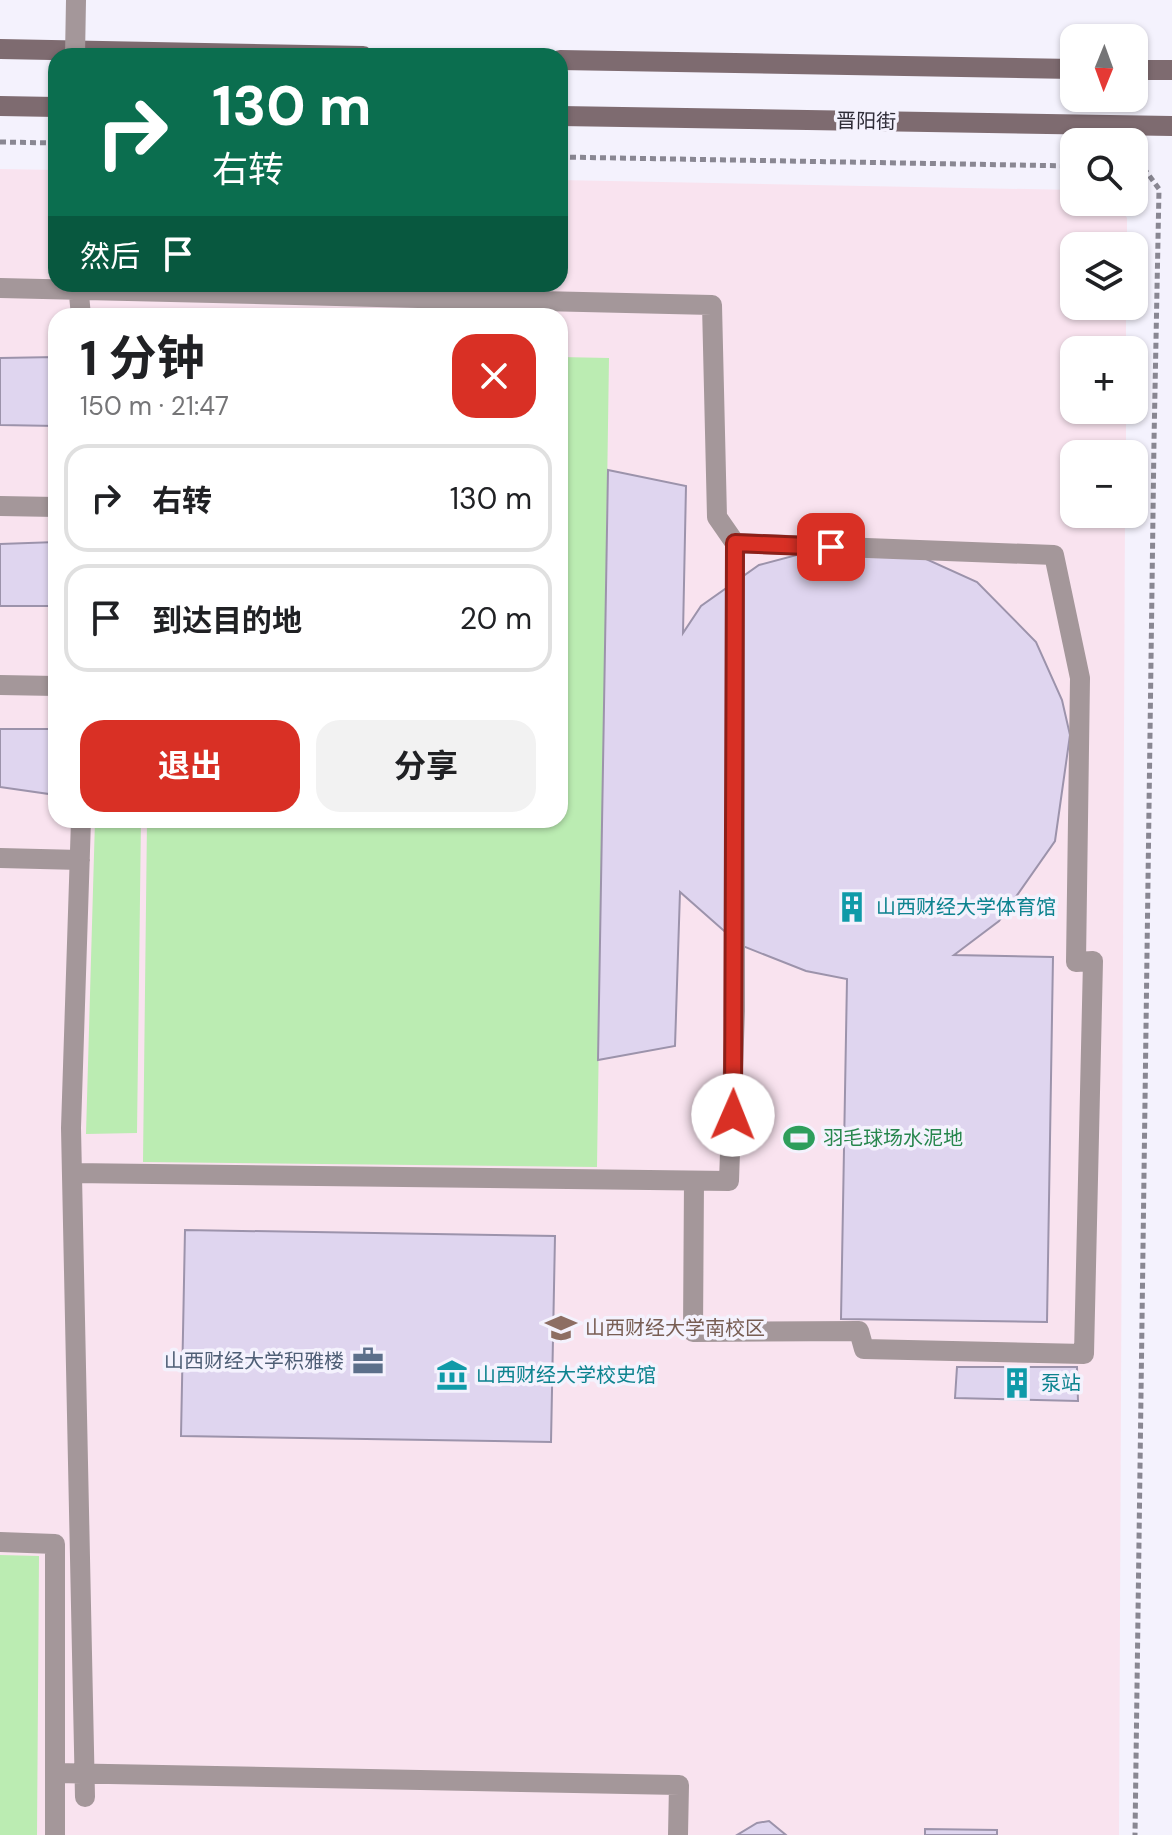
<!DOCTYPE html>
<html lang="zh">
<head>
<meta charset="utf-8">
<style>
	:root { --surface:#fff; --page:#f2f2f2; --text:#202124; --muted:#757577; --line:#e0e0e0; --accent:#d93025 }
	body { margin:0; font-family:"DM Sans","Noto Sans SC",sans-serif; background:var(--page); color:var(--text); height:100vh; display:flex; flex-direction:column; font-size:30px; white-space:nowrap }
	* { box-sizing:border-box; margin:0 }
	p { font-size:26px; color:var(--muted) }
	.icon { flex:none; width:44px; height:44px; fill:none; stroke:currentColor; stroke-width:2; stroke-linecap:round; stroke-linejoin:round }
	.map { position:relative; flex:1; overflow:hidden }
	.panel { position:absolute; left:48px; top:308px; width:520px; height:520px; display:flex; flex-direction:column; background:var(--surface); border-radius:24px; box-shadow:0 2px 6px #0004 }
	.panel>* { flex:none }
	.guide { position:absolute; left:48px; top:48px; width:520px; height:244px; border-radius:24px; box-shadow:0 2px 6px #0004; background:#0b6e4f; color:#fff; overflow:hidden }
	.needle { width:52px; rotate:181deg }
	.tools { position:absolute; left:1060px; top:24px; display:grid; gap:16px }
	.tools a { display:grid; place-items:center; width:88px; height:88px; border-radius:16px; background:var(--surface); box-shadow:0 2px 6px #0004; font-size:40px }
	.pin { position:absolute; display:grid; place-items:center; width:68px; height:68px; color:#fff; margin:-34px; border-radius:16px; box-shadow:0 4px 12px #0006 }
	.me { position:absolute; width:88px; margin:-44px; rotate:1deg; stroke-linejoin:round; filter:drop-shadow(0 0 6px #0008) }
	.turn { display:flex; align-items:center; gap:28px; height:168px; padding:0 32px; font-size:36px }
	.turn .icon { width:104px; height:104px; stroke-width:2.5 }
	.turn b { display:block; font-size:56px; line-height:68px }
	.then { display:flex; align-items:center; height:76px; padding:0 32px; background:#0003; gap:16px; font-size:30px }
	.round { display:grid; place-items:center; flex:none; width:84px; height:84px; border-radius:24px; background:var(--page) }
	.headline { display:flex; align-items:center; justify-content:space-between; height:136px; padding:0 32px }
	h1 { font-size:48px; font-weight:700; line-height:60px }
	.button { display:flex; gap:16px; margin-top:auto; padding:16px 32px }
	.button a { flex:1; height:92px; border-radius:24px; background:var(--accent); color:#fff; font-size:32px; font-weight:700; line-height:92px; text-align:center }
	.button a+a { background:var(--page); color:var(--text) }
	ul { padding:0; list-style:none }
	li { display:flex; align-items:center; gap:24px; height:108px; margin:0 16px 12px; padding:0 16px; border:4px solid var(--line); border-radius:24px }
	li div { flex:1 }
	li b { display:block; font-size:30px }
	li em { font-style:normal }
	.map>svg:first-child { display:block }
</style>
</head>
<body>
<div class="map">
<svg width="1172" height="1835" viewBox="0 0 1172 1835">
	<rect width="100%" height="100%" fill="#f4f2fd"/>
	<path fill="#f9e3ef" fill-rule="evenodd" d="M0,169L56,170V284H560V180L1074,190V202H1115L1127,218V246H1074V306H1126V350H1074V410H1126V454H1074V514H1125L1119,1835H0ZM56,316H560V820H56Z"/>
	<path fill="#bbecb2" d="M560,357L609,358L597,1167L143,1162L147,820H560Z
		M95,820H141L137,1133L86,1134Z
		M0,1555L39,1556L37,1835H0Z"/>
	<path fill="#dfd5ef" stroke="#9c93ab" stroke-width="2" d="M56,357V426L0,425V358Z
		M608,470L686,486L683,633L701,606L759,565L838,544L904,549L977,582L1036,642L1062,700L1070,735L1055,841L999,921L954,955L1053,957L1047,1322L841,1319L847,979L806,971L740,945L680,892L675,1046L598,1060Z
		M56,542V606H0V544Z
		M0,729H56V795L0,787Z
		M185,1230L555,1236L551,1442L181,1436Z
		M957,1367H1077L1078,1401L955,1398Z
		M769,1821L786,1835H737L757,1823Z
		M925,1829L997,1830V1835H925Z"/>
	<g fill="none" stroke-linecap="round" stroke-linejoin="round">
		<path stroke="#898792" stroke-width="5" stroke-dasharray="6 4" stroke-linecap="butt" d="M0,142L56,143
			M560,157L1074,166
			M1134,167H1143L1159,189L1154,441L1135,1835"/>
		<path stroke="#a4979a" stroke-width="20" d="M78,284L81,316
			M0,288L712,305L717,517L735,543
			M0,506L56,507
			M0,685L56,686
			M81,820L71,1128L85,1797
			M0,858L80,860
			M72,1173L729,1181L735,1011V543L1054,555L1080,678L1076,962L1093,961L1084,1354L864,1349L859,1331L693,1332L694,1181
			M0,1542L55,1544V1835
			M55,1773L679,1785L678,1835"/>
		<path stroke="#7e6b70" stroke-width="20" d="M0,49L363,56
			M560,60L1074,69
			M1134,70H1172
			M0,106L56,107
			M560,116L1172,126"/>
		<path stroke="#a4979a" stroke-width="20" d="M75,56L76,0"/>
	</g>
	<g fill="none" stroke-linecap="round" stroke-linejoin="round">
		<defs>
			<path id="route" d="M733,1115L735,543L831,547"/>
		</defs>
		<use href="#route" stroke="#8d1f18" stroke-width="20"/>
		<use href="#route" stroke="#d93025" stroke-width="14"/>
	</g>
	<defs>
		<symbol id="building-bare" viewBox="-9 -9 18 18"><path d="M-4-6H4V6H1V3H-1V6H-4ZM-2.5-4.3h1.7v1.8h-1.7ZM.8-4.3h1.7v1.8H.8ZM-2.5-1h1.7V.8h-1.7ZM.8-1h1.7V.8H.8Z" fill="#0f9aa8" stroke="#f4f2fd" stroke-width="2.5" paint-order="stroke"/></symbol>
		<symbol id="stadium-bare" viewBox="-9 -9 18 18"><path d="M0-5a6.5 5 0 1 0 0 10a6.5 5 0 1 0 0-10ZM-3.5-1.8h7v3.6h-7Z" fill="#2e9e5b" stroke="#f4f2fd" stroke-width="2.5" paint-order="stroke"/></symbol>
		<symbol id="university-bare" viewBox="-9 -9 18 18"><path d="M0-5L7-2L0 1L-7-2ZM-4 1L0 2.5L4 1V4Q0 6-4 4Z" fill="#8d6e63" stroke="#f4f2fd" stroke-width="2.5" paint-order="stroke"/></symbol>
		<symbol id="office-bare" viewBox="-9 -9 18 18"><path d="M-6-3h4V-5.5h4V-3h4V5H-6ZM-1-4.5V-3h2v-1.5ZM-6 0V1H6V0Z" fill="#5c6f8a" stroke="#f4f2fd" stroke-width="2.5" paint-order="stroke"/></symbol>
		<symbol id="museum-bare" viewBox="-9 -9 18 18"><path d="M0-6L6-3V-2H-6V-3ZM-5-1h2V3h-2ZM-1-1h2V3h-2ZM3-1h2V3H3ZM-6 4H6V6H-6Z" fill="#0f9aa8" stroke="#f4f2fd" stroke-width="2.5" paint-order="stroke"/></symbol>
	</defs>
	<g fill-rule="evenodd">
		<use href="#building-bare" x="830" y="885" width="44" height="44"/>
		<use href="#stadium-bare" x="777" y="1116" width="44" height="44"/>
		<use href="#university-bare" x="539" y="1306" width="44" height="44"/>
		<use href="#office-bare" x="346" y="1339" width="44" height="44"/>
		<use href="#museum-bare" x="430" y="1353" width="44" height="44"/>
		<use href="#building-bare" x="995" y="1361" width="44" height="44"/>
	</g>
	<g text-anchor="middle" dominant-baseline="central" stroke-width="7" stroke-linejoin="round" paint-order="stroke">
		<g font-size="20" fill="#2e2c37" stroke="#f4f2fd">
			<text transform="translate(866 121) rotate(1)">晋阳街</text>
		</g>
		<g font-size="20" fill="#0d838f" stroke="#f4f2fd" text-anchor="start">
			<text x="876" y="907">山西财经大学体育馆</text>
			<text x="476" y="1375">山西财经大学校史馆</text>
			<text x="1041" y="1383">泵站</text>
		</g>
		<g font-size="20" fill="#27864d" stroke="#f4f2fd" text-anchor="start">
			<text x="823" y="1138">羽毛球场水泥地</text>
		</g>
		<g font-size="20" fill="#785e54" stroke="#f4f2fd" text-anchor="start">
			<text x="585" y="1328">山西财经大学南校区</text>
		</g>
		<g font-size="20" fill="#4e5e75" stroke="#f4f2fd" text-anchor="end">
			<text x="344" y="1361">山西财经大学积雅楼</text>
		</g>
	</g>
</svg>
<div class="tools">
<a><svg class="needle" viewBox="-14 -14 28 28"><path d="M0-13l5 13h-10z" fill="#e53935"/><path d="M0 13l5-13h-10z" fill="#757577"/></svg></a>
<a><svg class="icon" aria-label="search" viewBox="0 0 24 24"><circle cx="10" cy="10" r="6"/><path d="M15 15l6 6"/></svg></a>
<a><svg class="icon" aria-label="layers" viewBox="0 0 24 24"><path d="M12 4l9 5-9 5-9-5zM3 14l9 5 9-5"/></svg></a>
<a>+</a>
<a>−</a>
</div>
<div class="pin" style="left:831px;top:547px;background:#d93025"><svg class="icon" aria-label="arrive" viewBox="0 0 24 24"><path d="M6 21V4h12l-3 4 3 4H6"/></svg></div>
<svg class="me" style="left:733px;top:1115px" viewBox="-20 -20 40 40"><circle r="19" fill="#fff"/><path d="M0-13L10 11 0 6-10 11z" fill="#d93025"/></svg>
<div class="guide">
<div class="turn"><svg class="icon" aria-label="right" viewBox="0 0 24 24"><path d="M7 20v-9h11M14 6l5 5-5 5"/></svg><div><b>130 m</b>右转</div></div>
<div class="then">然后<svg class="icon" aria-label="arrive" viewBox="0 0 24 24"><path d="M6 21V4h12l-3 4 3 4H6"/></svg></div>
</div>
<section class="panel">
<div class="headline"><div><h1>1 分钟</h1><p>150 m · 21:47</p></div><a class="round" style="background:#d93025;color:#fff"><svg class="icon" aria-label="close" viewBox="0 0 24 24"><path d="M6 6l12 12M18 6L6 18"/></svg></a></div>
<ul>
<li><svg class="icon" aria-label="right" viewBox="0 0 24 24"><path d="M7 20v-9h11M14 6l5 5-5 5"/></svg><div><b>右转</b></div><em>130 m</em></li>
<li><svg class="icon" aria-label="arrive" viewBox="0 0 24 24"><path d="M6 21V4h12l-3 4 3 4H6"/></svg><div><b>到达目的地</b></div><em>20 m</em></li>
</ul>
<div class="button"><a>退出</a><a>分享</a></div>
</section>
</div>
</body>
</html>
